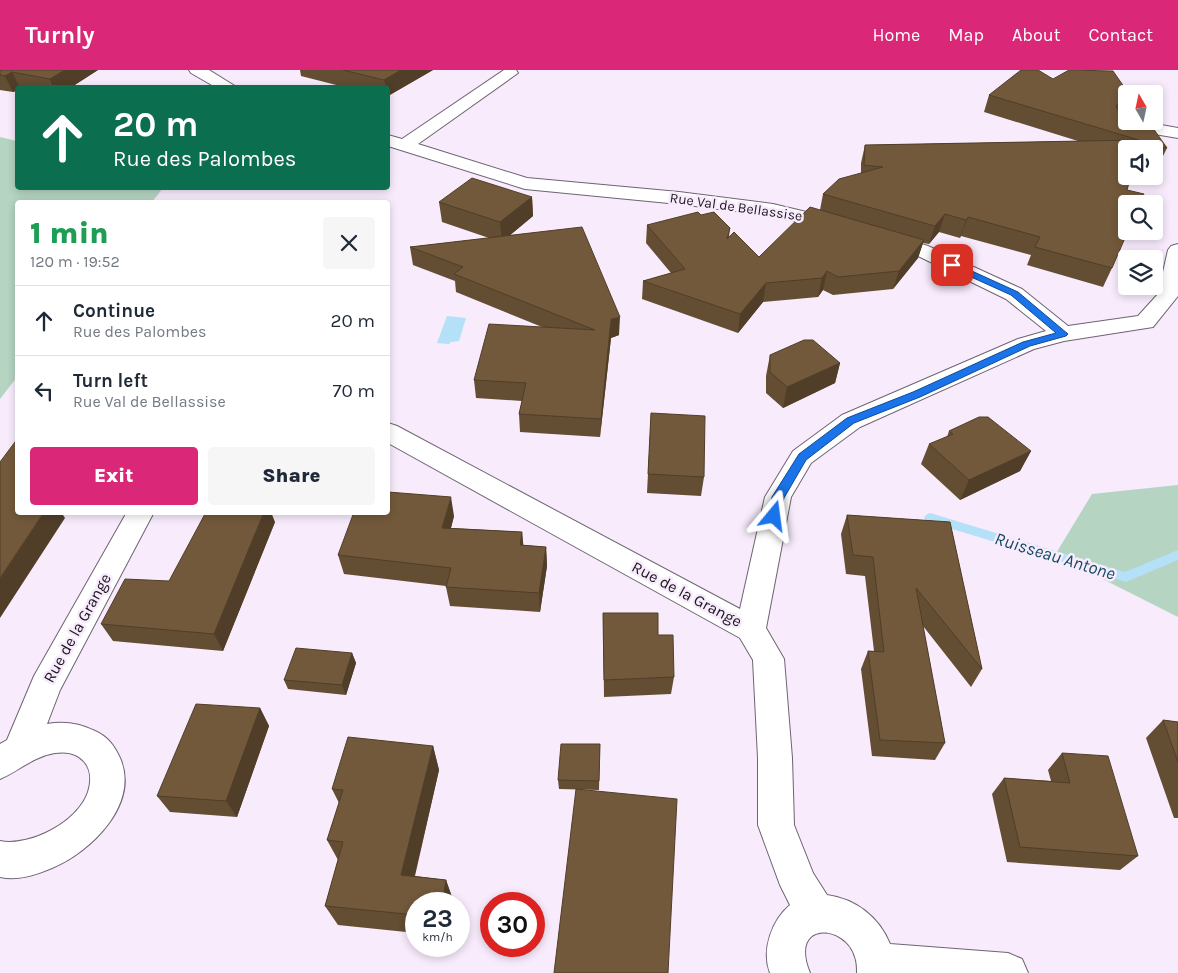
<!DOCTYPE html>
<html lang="en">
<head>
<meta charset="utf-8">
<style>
	:root { --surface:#fff; --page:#f6f6f7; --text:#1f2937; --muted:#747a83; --line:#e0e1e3; --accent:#db2777 }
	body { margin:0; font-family:Karla,sans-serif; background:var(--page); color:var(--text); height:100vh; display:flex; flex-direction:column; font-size:19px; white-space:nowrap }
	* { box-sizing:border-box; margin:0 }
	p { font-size:16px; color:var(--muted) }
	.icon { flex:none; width:28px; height:28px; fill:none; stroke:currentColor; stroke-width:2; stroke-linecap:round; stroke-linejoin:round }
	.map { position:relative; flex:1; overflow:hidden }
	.panel { position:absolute; left:15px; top:130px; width:375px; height:315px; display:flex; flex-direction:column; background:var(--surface); border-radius:5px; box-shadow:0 2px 8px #0003 }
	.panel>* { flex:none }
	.guide { position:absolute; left:15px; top:15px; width:375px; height:105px; border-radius:5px; box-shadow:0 2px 8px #0003; background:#0b6e4f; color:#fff; overflow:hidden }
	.needle { width:32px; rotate:351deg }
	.buttons { position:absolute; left:1118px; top:15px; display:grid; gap:10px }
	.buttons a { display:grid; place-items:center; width:45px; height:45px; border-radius:5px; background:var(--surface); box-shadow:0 2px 8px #0003; font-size:25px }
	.speed { position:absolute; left:405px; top:822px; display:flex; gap:10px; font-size:25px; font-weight:700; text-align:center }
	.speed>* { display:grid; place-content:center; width:65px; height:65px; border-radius:50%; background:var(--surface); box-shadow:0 2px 8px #0003; line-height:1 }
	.speed small { font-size:12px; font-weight:400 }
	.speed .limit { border:8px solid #d22; background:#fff; color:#111 }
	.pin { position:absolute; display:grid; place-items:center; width:42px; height:42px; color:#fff; margin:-21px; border-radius:10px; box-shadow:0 2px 8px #0006 }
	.me { position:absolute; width:55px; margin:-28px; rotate:16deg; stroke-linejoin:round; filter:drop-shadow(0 0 4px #0008) }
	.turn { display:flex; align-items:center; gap:18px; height:105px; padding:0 15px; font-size:22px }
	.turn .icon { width:65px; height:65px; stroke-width:2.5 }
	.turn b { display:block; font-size:35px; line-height:42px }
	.round { display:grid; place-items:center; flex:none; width:52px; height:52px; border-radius:5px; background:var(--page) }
	.overview { display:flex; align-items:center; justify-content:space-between; height:85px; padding:0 15px }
	h1 { font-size:30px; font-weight:800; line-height:38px; color:#1e9e55 }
	.primary-button { display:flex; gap:10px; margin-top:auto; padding:10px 15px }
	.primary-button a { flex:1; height:58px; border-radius:5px; background:var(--accent); color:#fff; font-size:20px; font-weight:800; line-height:58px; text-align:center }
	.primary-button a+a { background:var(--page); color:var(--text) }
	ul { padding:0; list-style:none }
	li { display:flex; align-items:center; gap:15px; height:70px; padding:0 15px; border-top:1px solid var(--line) }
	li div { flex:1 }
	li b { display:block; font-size:19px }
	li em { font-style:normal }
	header { display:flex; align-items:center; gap:30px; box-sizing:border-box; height:70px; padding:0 25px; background:var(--accent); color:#fff }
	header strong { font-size:24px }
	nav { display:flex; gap:28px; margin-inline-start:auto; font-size:18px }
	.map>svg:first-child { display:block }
</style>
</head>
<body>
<header>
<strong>Turnly</strong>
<nav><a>Home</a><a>Map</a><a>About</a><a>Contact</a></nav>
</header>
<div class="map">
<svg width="1178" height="903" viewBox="0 0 1178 903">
	<rect width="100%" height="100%" fill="#f7ebfc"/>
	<path fill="#b5d4c2" d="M0,67L17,71L18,118H163L152,132H18L17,307L0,329Z
		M1178,415V547L1055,485L1092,424Z"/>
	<path fill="#b4e0f8" d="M447,246L466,248L459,271L451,272L449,274L437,273Z"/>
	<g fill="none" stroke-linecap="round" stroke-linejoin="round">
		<path fill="#b4e0f8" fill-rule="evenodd" d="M930,443L1125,502L1178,480V490L1126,512L926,451L924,448L926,445Z"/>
		<defs>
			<path id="minor" d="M189,0H209L238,18H217L191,3Z
				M504,0H516L518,3L418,74L527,108L679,122L773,134L844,151L847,155L844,159L837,161L773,146L679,134L525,119L388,76V65L402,69Z
				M1119,48L1126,49V51H1139L1178,58V68L1113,57L1110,53L1113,49Z
				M886,163L928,176L1022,219L1068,256L1138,246L1158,224L1168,180L1171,176L1178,174V226L1153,257L1064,271L1034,279L860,357L811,393L791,427L766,558L784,589L792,688L794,755L813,803L827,825C856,829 879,847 890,874L1008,883L1022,889L1028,903H857C857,898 857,892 855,887C846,854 788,850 810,903H770C761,880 772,850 790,835L780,815L758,755V688L753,590L740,568L388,373V353L397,356L740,539L765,427L793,381L842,345L1018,269L1046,261L1006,229L914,184L879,173L876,169L879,165Z
				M127,442H154L60,620L47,654C64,651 79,653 95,661C108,667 114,675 120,688C140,734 91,782 52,798C35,805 18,811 0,807V771C30,777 78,752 88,722C96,697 81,679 55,683C34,686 19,701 0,709V674L7,670L34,606Z"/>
		</defs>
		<use href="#minor" stroke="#6e6472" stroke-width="2"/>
		<use href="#minor" fill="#fff" fill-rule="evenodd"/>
	</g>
	<path fill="#634d33" d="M0,0H98L70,18H18V20L13,22L0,20Z
		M300,0H433L388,26V18H348L301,6Z
		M1053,9L1126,24V51L1167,78L1158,96L1154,95V79H1126L1127,120L1112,198L1103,217L1027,195L1031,185L961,166L960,168L939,162L929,174L923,173L918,188L893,219L833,225L823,220L818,227L763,232L738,263L642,229L643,211L671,203L646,173L647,155L701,145L730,158L729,167L759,187L820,140L823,124L861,103V93L865,75L1078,71L984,42L989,25Z
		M532,127L533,146L510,165L619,265L611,268L600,367L520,362L519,344L522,331L476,328L474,310L542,257L456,222L455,211L413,195L410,177L489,168L442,152L439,132Z
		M770,285L840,293L835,313L783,338L766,323V306Z
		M651,343L704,407L701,426L647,423Z
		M949,361L1031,381L1020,401L960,430L921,394L929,374L947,367Z
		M847,445L950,452L982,599L971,617L923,556L945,673L935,690L872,686L861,599L868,581H874L865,506L846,504L841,464Z
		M454,446L451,458L522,462L523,475L546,477L547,496L540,542L450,536L446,517V516L344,504L338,485Z
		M275,452L223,581L113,571L101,554L169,511Z
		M603,543L658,565L674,607L671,624L604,627Z
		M352,583L356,593L346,625L288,619L284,610Z
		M260,638L269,656L237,747L170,742L157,726Z
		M1163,650L1178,652V748H1174L1146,668Z
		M600,674L599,720L559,719L558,710Z
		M433,676L439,700L415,806L446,810L453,830L452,834H416V863L338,855L325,836L338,790L327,770L339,733L332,719Z
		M1062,683L1138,786L1120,800L1007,792L992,724L1004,708L1051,711L1048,700Z"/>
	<path fill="#503e29" d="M65,0H98L70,18H53L50,9Z
		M401,0H433L388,26V18H386L384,10Z
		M12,2L20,18H18V20L13,22L5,6Z
		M532,127L533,146L502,172L500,152Z
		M945,144L939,162L929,174L935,156Z
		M968,147L961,166L960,168L966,150Z
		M924,170L918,188L893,219L899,201Z
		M827,201L823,220L818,227L822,208Z
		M766,213L763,232L738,263L740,244Z
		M620,247L619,265L611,268L600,367L601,349L611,249Z
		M840,293L835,313L783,338L787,317Z
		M1031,381L1020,401L960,430L969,410Z
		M451,427L454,446L446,477L442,458Z
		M44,442H61L65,448L0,548V508Z
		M264,442H271L275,452L223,581L214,564Z
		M522,462L524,481L520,475Z
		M546,477L547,496L540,542L539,523Z
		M352,583L356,593L346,625L342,615Z
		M260,638L269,656L237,747L226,731Z
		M433,676L439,700L410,825L401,805Z
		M446,810L453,830L452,834H442Z"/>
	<path fill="#73593b" stroke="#503e29" d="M0,0H65L50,9L12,2L5,6L0,5Z
		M343,0H401L384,10Z
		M1021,0H1038L1053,9L1069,0L1113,1L1129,24H1126V30H1120L1116,37L1120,42L1126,43V51H1148L1167,78L1141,71L1138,77L1141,78V79H1126V106H1131L1127,120L1144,124L1139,134H1126V161H1128L1112,198L1035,177L1040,167L968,147L966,150L945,144L935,156L823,124L839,109L883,97L864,95L865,75L1139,70L989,25Z
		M472,108L532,127L500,152L439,132Z
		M810,137L924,170L899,201L838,207L827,201L822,208L766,213L740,244L643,211L685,199L647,155L698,142L701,145L714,142L730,158L727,169L734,162L759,187Z
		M582,157L620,247L611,249L601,349L519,344L526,313L474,310L489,254L595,260L454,204L463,197L410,177Z
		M804,270H813L840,293L787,317L770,302V285Z
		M651,343L705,346L704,407L648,404Z
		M979,347H988L1031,381L969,410L929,374L953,364L949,361Z
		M18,368V442H44L0,508V392Z
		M388,422L451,427L442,458L522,462L520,475L546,477L539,523L446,517L451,498L338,485L354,442H388Z
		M206,442H264L214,564L101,554L125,509L169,511Z
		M847,445L950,452L982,599L916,518L945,673L880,670L868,581L884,582L873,487L853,485Z
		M603,543H658V565H673L674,607L604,610Z
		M296,578L352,583L342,615L284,610Z
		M196,634L260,638L226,731L157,726Z
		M1163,650L1178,652V692Z
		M348,667L433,676L401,805L446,810L442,834H416V845L325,836L343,772L327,770L343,720L332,719Z
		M561,674H600L599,711L558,710Z
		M1062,683L1108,686L1138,786L1020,777L1004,708L1070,713Z
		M576,719L677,729L668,903H554Z"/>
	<path fill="#1a73e8" stroke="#114b97" d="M952,192L1018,222L1068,264L1066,266L1030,276L920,327L854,353L806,390L784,428L778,449H770L769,446L772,427L799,384L847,348L913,322L1023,272L1056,263L1011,225L949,197L948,195Z"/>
	<g text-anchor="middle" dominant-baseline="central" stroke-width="5" stroke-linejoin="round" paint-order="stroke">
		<g font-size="14" fill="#1b171d" stroke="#f7ebfc">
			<text transform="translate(736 137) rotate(8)">Rue Val de Bellassise</text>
		</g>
		<g font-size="16" fill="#1b171d" stroke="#f7ebfc">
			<text transform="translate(687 524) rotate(28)">Rue de la Grange</text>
			<text transform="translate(77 558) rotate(-61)">Rue de la Grange</text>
		</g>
		<g font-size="18" font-style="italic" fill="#134a63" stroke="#f7ebfc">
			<text transform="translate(1055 486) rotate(17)">Ruisseau Antone</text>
		</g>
	</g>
</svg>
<div class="buttons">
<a><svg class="needle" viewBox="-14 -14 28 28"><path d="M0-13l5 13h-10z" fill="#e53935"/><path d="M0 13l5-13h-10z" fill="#747a83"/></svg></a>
<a><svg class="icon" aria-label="sound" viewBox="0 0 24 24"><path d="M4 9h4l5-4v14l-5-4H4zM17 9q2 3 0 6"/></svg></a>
<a><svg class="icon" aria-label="search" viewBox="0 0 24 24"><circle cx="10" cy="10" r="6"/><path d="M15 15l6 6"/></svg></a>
<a><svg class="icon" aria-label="layers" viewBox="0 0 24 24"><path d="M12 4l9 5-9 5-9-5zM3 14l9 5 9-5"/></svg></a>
</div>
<div class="speed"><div>23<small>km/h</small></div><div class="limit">30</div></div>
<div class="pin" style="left:952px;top:195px;background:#d93025"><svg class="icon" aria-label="arrive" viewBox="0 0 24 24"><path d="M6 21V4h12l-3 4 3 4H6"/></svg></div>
<svg class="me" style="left:774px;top:446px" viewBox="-20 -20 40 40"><path d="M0-17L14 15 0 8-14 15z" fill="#1a73e8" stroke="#fff" stroke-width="4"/></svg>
<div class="guide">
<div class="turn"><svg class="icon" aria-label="ahead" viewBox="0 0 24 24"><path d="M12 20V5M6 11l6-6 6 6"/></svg><div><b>20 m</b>Rue des Palombes</div></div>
</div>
<section class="panel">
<div class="overview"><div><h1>1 min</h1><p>120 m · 19:52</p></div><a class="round"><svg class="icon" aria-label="close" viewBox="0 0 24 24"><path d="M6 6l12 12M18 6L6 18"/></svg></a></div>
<ul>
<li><svg class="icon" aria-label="ahead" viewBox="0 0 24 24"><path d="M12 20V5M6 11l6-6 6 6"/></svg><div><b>Continue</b><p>Rue des Palombes</p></div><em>20 m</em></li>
<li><svg class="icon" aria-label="left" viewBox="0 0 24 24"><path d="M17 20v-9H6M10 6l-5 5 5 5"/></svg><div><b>Turn left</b><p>Rue Val de Bellassise</p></div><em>70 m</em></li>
</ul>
<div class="primary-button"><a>Exit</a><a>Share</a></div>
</section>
</div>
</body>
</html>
